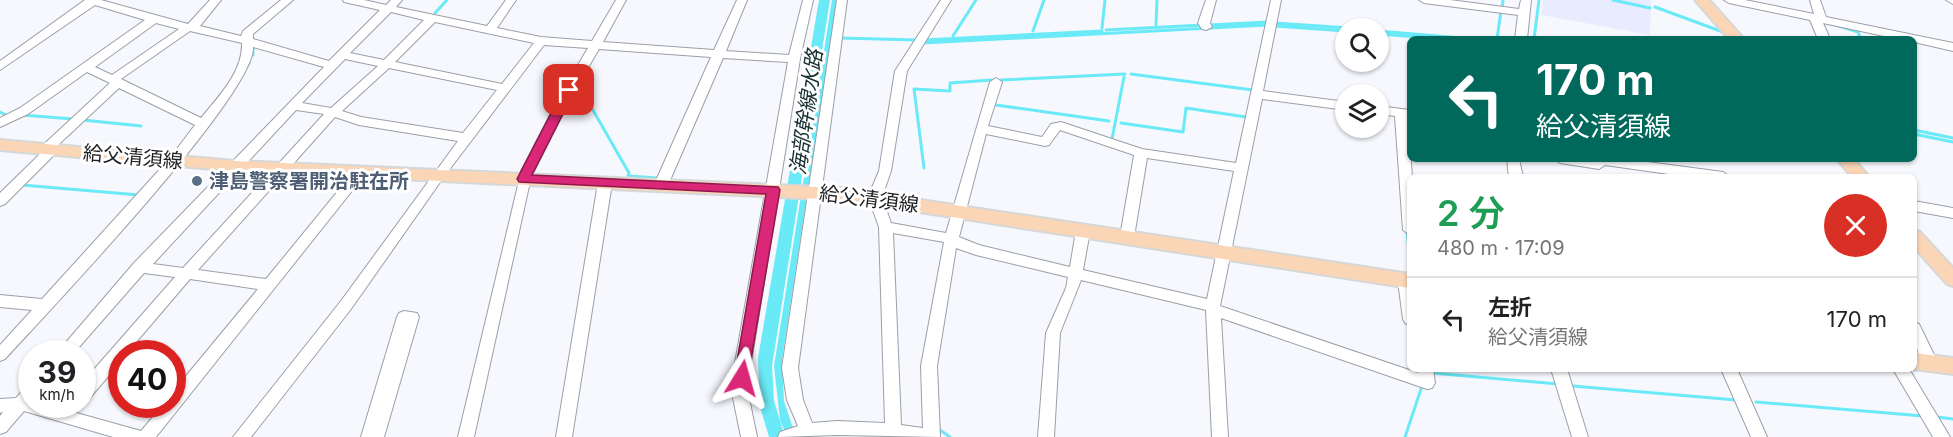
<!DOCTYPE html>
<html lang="ja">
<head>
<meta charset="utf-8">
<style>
	:root { --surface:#fff; --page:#f2f2f2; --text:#202124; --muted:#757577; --line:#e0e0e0 }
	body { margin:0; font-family:Inter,"Noto Sans JP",sans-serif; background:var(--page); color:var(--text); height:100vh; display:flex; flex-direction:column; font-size:22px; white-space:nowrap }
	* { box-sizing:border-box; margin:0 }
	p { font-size:20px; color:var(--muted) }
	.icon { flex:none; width:33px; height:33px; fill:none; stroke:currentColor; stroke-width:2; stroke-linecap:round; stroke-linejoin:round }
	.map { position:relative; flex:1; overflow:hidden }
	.panel { position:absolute; left:1407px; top:174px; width:510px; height:198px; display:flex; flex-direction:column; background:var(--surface); border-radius:9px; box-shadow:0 2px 4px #0004 }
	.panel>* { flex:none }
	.banner { position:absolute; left:1407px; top:36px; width:510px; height:126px; border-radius:9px; box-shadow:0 2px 4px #0004; background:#00695c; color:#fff; overflow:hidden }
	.buttons { position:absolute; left:1335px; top:18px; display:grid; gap:12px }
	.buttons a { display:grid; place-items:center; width:54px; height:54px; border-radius:50%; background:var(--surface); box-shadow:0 2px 4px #0004; font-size:30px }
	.speed { position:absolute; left:18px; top:340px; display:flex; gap:12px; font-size:30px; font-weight:700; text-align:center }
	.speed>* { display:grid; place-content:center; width:78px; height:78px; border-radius:50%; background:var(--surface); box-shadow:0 2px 4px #0004; line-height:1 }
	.speed small { font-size:15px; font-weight:400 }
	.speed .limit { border:9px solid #d22; background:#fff; color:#111 }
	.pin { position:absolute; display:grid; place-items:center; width:51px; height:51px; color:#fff; margin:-26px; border-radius:12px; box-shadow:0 3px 9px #0006 }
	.me { position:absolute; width:66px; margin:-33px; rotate:8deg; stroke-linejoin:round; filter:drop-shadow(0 0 4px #0008) }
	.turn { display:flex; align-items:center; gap:21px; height:126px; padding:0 30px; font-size:27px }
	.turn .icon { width:78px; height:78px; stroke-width:2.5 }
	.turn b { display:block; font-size:42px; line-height:51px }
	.round { display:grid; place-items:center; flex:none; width:63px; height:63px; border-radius:32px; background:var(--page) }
	.overview { display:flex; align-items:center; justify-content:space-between; height:102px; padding:0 30px }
	h1 { font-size:36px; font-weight:600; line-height:45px; color:#1e9e55 }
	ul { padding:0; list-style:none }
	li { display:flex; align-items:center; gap:18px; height:84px; padding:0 30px; border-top:2px solid var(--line) }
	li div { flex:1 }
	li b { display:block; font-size:22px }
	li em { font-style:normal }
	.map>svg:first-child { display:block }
</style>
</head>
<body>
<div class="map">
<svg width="1953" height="437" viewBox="0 0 1953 437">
	<rect width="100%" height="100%" fill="#f6f8fe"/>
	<path fill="#e8ecfe" d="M1543,0H1651L1650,35L1541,15Z"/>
	<path fill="#6aeaf7" d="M819,0H830L772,366L774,401L785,437H769L760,407L758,358Z
		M832,0H837L782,360L784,401L796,437H787L780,420L774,366Z"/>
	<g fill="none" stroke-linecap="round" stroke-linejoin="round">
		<path stroke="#6aeaf7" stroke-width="3" d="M1613,0L1650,8
			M1655,7L1723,32
			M282,9L292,0
			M1502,9L1503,0
			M435,13L447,0
			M1275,23L1349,28
			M1156,25L1157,0
			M1209,25L1268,22
			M1836,25L1858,32L1861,39
			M1275,26L1346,31
			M1102,28L1105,0
			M1106,30L1203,25
			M1033,31L1044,0
			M1378,31L1473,39
			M1378,34L1445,39
			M953,36L976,0
			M841,38L916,40
			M1497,39L1501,11
			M1534,39L1539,0
			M924,40L1102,31
			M923,43L1267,25
			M253,46V55
			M244,71L249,63
			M1131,74L1253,90
			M1001,80L1125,74
			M578,84L629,173L628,176L658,178
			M996,105L1109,121
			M0,112L8,116
			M22,115L73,119
			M83,120L141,126
			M1121,123L1183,132L1186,108L1246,117
			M1914,130L1953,138
			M1914,134L1953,142
			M1112,139L1124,77
			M924,168L914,89L950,91V83L992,80
			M22,185L139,195
			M1407,229L1410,263
			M1432,373L1558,384
			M1573,386L1736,400
			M1756,402L1923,416
			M1937,417L1953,419
			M937,428L950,437
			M1405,437L1422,386"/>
		<defs>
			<path id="minor" d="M85,0H101L188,24L210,0H221L200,26L241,36L243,31L281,0H293L253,34V39L329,61L380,10L344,2L343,0H364L386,5L391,0H402L396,7L487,26L506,0H516L497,28L541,37L592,41L616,0H626L603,42L714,50L737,0H747L726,51L789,55L803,0H813L800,59L751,363L748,393L757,437H741L732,393L735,363L788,62L723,58L668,185L661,190L654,185L711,57L599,49L575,90L531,177L474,437H458L519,181L517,179L563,90L588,48L544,45L443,178L351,309L251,437H233L341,301L458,141L359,125L335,117L198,270L266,279L356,169L361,167L367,172L156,437H113L24,411L6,432L0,434V416L3,412L0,413V399L16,398L27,386L32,385V405H48L141,431L163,405H172V393L258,289L190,279L126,354H122V360L88,400L82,401V383L175,277L144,273L73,354H56L134,263L324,67L253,47C256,94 47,313 5,359L0,361V345L32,310L0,307V295L42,299L170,158L195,125L119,88L57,146L59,149L57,152L5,204L0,206V193L42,152L40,149L42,146L110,83L87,72L28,114L0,127V118L20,108L145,20L95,5L0,70V61ZM391,12L424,20L384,60L350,53ZM435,22L534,43L502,84L395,62ZM156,23L179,29L112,75L95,67ZM190,31L242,43C243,72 218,97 201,118L121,79ZM345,59L378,66L331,108L302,103ZM389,68L497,90L463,133L361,117L342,111ZM296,110L324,114L183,268L153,264Z
				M837,0H847L798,368L803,400L812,423L837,421L885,423L879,227L868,197L879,171L895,71L941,0H951L907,71L891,171L882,197L891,223L946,233L990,82L996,78L1002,82L988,126L1042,137L1051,124L1061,122L1142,149L1236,163L1271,0H1281L1263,91L1346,102V110L1262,99L1220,306L1418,373L1417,369H1433L1435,383L1432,388L1427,389L1221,318L1228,437H1212L1206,310L1081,280L1060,333L1054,437H1038L1046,333L1066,288L1068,277L976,255L956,248L937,366L940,437L837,435L778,437L780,432L798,426L787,400L782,368ZM1060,130L1134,155L1120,237L1122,241H1132L1134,237L1147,158L1234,171L1207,299L1083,270L1090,231L1083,226L1076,231L1070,267L979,245L959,237L986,134L1045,146L1049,145ZM893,233L944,242L921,366L923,428L901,425Z
				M1206,0H1216L1210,23L1212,27L1206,30L1202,29L1198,23Z
				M1419,0H1450L1519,9L1521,0H1531L1527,39H1515L1518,15L1424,3Z
				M1724,0H1745L1814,14L1810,0H1820L1826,17L1953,43V51L1914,42V39H1898L1823,23L1830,39H1818L1810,20L1729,3Z
				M1946,0H1953V4Z
				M1378,106L1410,110V118H1408L1412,177H1410V235L1403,230L1395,116L1378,114Z
				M1507,159H1519L1523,177H1509Z
				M1554,159H1625L1723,172L1730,177H1690L1605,165L1599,169L1560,163Z
				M605,178L612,183L572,437H556L598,183Z
				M1914,201L1953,208V218L1914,211Z
				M1405,276L1410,277V325L1405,323L1403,319L1398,281L1400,277Z
				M404,311L417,313L419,317L384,437H361L397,317L399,313Z
				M1914,322L1919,324L1921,328L1938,363L1935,367L1930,369L1925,367C1916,350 1914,341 1914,322Z
				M1551,369H1567L1588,437H1572Z
				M1721,369H1737L1767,437H1751Z
				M1893,369H1909L1950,437H1933Z"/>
			<path id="major" d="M1695,0H1709L1744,39H1729Z
				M0,140L235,161L842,188L1410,274V288L842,200L235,171L0,150Z
				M1837,159H1854L1869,177H1852Z
				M1914,230L1920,232L1953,268V286L1947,284L1914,247Z
				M1914,353L1953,358V374L1914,369Z"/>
		</defs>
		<use href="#minor" stroke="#9c9fa8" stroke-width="2"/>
		<use href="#major" stroke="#d6d7d7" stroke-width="4"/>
		<use href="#minor" fill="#fff" fill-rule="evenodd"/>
		<use href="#major" fill="#fad5b6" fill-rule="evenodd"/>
	</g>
	<path fill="#db2777" stroke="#8e194d" stroke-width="1.5" d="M569,86L575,90L532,175L778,187L780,190L747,383L742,384L736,383L734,378L766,194L519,182L517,179L563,90Z"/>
	<circle fill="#5c6f8a" stroke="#fff" stroke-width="2" cx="197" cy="181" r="6"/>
	<g text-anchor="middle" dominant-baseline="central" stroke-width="6" stroke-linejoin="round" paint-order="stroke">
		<g font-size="20" fill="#1e1f22" stroke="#fff">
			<text transform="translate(133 157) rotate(5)">給父清須線</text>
			<text transform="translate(869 199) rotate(7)">給父清須線</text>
		</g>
		<g font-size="20" font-weight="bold" fill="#4e5e75" stroke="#fff" text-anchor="start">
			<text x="209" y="181">津島警察署開治駐在所</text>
		</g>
		<g font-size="21" font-style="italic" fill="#193032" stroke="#fff">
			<text transform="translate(806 112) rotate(-82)">海部幹線水路</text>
		</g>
	</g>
</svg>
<div class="buttons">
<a><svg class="icon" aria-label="search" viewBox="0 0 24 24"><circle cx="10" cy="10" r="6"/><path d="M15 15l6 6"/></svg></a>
<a><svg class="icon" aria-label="layers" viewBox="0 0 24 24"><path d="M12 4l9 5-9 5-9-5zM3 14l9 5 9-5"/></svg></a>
</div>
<div class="speed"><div>39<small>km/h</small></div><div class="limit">40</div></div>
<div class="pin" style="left:569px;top:90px;background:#d93025"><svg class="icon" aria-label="arrive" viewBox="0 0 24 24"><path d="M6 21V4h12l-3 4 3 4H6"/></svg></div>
<svg class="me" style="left:742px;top:378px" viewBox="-20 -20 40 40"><path d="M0-17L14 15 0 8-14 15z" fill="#db2777" stroke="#fff" stroke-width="4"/></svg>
<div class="banner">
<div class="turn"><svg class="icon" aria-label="left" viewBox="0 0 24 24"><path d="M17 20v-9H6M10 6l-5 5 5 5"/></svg><div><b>170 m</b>給父清須線</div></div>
</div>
<section class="panel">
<div class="overview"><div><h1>2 分</h1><p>480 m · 17:09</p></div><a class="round" style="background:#d93025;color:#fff"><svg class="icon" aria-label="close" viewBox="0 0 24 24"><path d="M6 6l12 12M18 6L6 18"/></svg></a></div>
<ul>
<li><svg class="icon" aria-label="left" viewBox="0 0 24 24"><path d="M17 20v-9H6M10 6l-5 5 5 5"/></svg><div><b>左折</b><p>給父清須線</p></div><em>170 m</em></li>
</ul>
</section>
</div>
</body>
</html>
